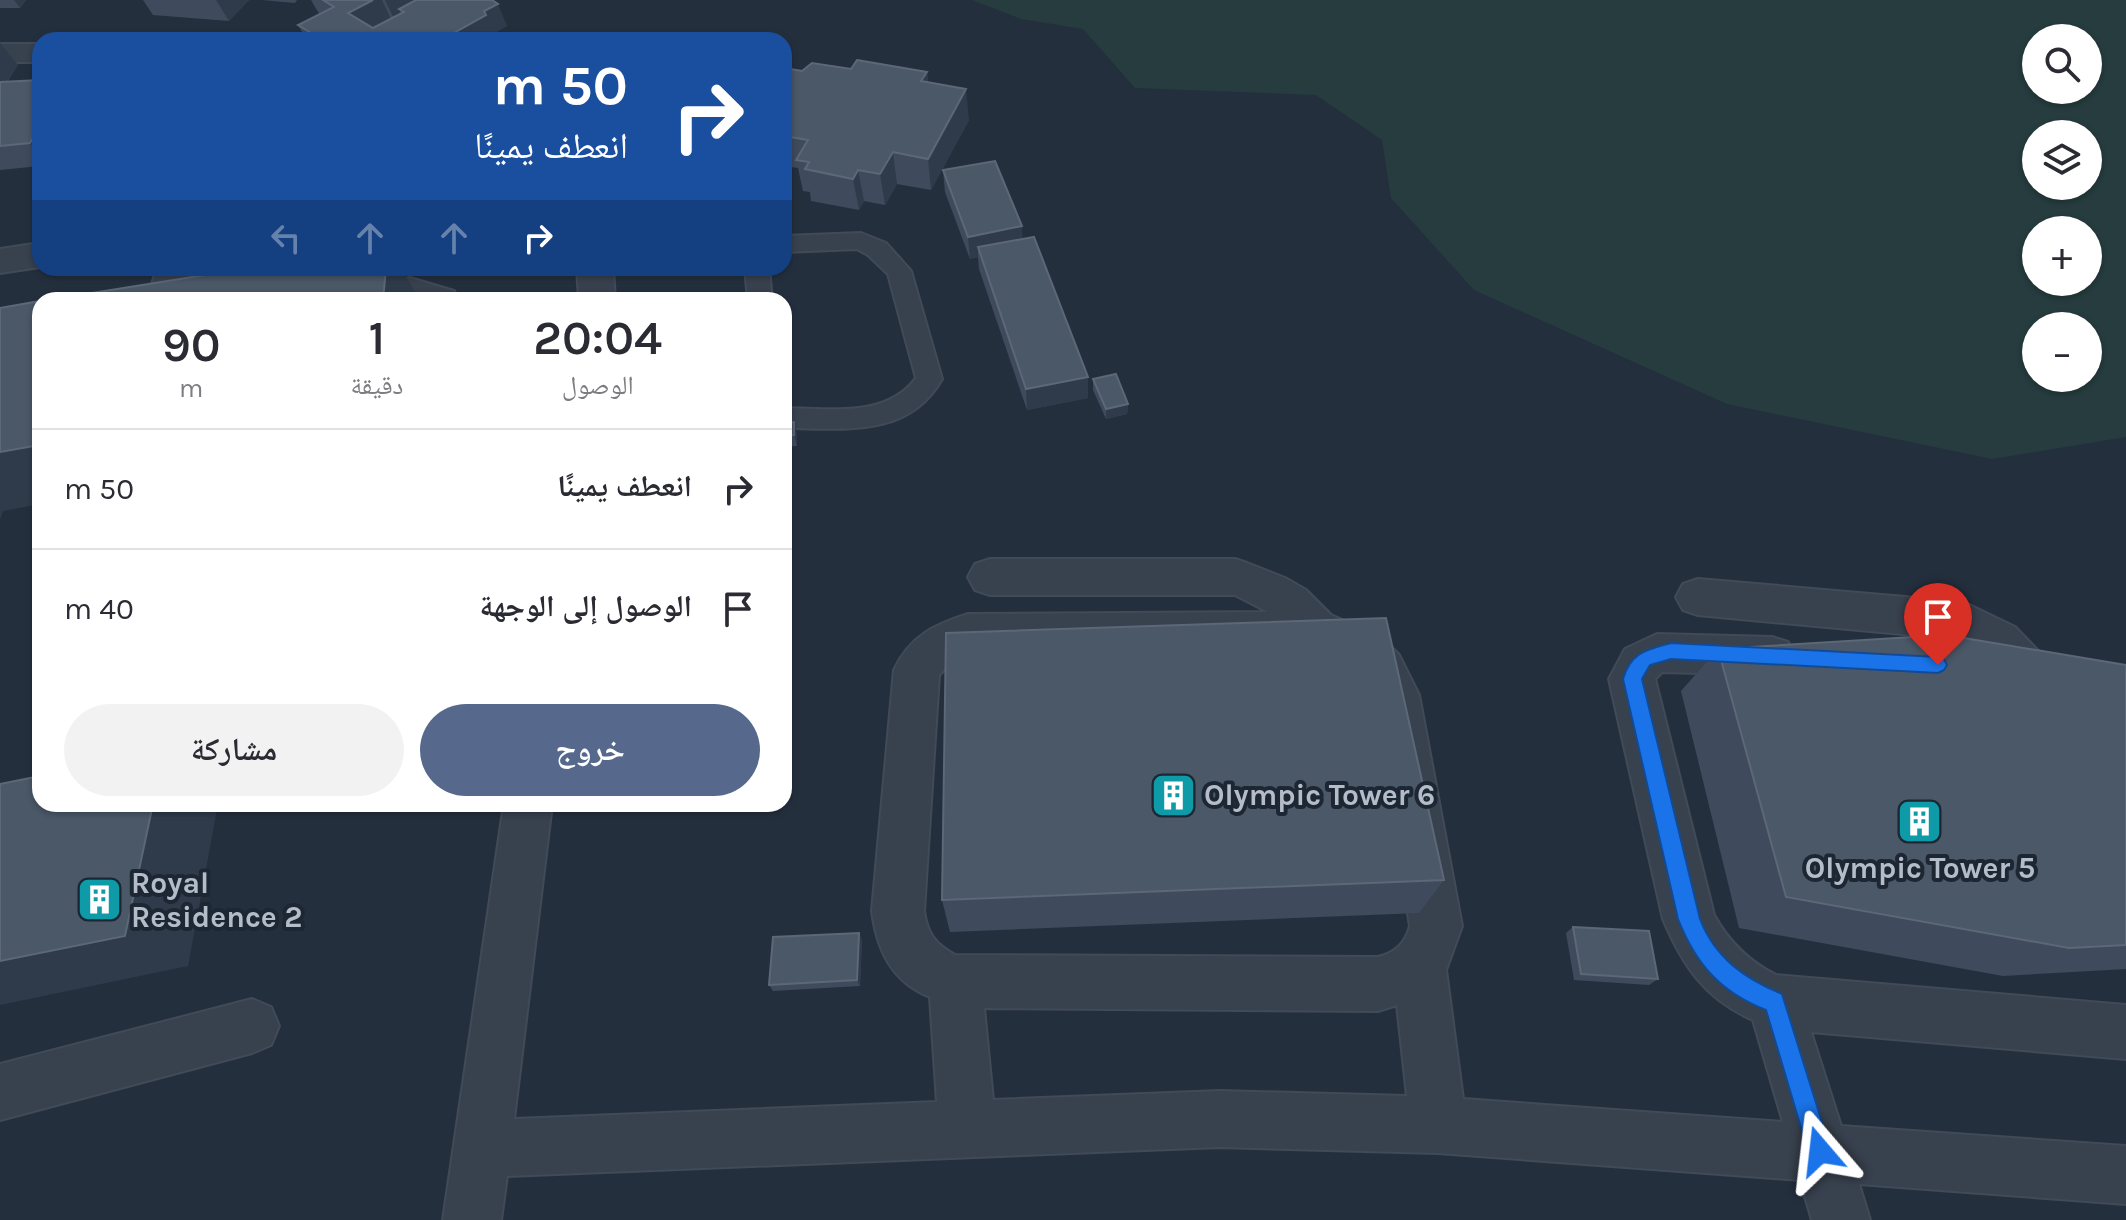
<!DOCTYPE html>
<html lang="ar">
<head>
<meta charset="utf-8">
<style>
	:root { --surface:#fff; --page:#f2f2f3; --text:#2b2b33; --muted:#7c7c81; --line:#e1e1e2; --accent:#56698c }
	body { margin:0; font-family:Karla,"Noto Naskh Arabic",sans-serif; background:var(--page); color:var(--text); direction:rtl; height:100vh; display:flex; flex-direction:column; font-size:30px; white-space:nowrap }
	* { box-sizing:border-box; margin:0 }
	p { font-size:26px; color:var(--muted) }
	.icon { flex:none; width:44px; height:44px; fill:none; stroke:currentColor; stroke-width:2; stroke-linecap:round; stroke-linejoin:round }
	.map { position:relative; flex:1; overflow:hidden; direction:ltr }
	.drawer { position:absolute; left:32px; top:292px; width:760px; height:520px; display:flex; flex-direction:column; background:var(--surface); border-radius:24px; box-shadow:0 2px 6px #0004; direction:rtl }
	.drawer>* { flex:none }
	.banner { position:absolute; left:32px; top:32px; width:760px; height:244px; border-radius:24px; box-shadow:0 2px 6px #0004; direction:rtl; background:#1a4fa0; color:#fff; overflow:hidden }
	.fabs { position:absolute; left:2022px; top:24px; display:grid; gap:16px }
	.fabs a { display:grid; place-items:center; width:80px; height:80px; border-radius:50%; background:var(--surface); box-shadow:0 2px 6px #0004; font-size:40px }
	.pin { position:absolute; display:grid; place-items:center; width:68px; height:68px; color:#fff; margin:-82px -34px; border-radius:50% 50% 50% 0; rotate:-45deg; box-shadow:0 0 8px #0007 }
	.pin .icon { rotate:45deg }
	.me { position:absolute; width:88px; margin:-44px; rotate:343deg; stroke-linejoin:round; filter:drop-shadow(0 0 6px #0008) }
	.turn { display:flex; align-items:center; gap:28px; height:168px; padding:0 32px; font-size:36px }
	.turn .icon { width:104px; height:104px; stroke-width:2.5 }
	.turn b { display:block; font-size:56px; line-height:68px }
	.lanes { display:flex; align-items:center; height:76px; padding:0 32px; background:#0003; justify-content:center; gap:40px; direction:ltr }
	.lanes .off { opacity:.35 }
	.eta { display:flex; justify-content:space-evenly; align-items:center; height:136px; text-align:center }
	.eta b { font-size:48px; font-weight:600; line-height:56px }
	.primary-button { display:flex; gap:16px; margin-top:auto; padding:16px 32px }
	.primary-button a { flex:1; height:92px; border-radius:48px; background:var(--accent); color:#fff; font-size:32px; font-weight:600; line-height:92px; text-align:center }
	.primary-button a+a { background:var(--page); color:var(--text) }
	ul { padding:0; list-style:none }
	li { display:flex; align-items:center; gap:24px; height:120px; padding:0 32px; border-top:2px solid var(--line) }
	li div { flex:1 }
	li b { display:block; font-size:30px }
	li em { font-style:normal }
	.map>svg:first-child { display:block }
</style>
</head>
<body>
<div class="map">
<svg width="2126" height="1220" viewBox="0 0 2126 1220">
	<rect width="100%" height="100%" fill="#242f3e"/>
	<path fill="#263c3f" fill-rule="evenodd" d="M972,0H2126V437L1992,459L1727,404L1474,290L1391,198L1382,140L1316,95L1135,88L1083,29L1021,19ZM2036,38H2088V90H2036ZM2036,134H2088V186H2036ZM2036,230H2088V282H2036ZM2036,326H2088V378H2036Z"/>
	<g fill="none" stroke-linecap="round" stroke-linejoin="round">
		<defs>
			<path id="lane" d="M861,233L886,243L911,271L942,379C908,439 843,428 784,428V408C828,408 886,419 916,378L888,274L868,255L857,249L784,252V236Z
				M745,268H769L772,300H748Z"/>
			<path id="street" d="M0,44H40V62H0Z
				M40,243V267L0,273V249Z
				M157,268H193L183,300H147Z
				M577,268H613L615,300H579Z
				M410,278L454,291L459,300H332L337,291Z
				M990,559H1235L1247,563L1285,578L1306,590L1331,615L1382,638L1399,655L1419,695L1462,926L1446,970L1463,1099L1783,1122L1753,1020C1705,999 1683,966 1663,919L1609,679L1625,649L1657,634L1772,637L1788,642L1795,656L1788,670L1772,675L1662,672L1655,679L1714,915C1729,942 1748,961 1776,975L2126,1005V1059L1811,1032L1841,1126L2126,1146V1204L1859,1184L1870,1220H1812L1800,1180L1438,1153L1220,1147L507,1176L501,1220H443L504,804H552L514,1119L937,1102L930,997C892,982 877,950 872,911L894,670C910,636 934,625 968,614L1268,612L1235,595H990L975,590L968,577L975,564ZM1317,649L1350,665L1373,695L1410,926C1405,944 1395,953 1378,957L955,955C935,944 927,933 924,911L939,675L954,660L968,652ZM1397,1005L1407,1096L1220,1091L993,1100L984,1008L1378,1011Z
				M1698,579L1963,602L2015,627L2042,655L2049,669L2042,683C2009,695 2006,674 1985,655C1977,648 1966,644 1956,639L1698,615L1683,610L1676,597L1683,584Z
				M252,999L271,1007L279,1026L271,1045L252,1053L0,1120V1064Z"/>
		</defs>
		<use href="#lane" stroke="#414a57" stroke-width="4"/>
		<use href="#street" stroke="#414a57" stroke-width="4"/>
		<use href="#lane" fill="#38414e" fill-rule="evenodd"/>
		<use href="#street" fill="#38414e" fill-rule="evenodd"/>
	</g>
	<path fill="#3f4b5c" d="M0,0H26L20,8H0Z
		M143,0H249L229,21L153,15Z
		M262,0H297L295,3Z
		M311,0H492L507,26L494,33L495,37L490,40H307L298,25L320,14L318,12Z
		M0,43L18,65L7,82L40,80V166L0,170Z
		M784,68L802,71L851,69L927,72L928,82L969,120L931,190L897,184L885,205L864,201L859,210L811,201L810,192L803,191L798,168L784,166Z
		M943,170L1023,239L1088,377V398L1027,410L979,269L978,257L970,259L945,192Z
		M1093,379L1128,404L1127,414L1106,419L1093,390Z
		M784,423L797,433V446L784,447Z
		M1718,649L2126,665V969L2003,976L1739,928L1681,691Z
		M1444,880L1419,913L950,932L942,900Z
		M1573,927L1658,979L1649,985L1574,980L1566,933Z
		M862,939L860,986L773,991L769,985Z"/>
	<path fill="#2f3b4b" d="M14,0H26L20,8Z
		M216,0H249L229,21Z
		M373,0H382L391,19L359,35L348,13Z
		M385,0H435L404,12L399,9L403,17L395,21Z
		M498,4L507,26L494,33L495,37L490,40H441Z
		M0,43L18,65L1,90L0,89Z
		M927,72L930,103L921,81Z
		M966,89L969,120L931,190L928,159Z
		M40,127V155L30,143Z
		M893,152L897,184L885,205L880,174Z
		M858,170L864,201L859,210L853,179Z
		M1022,226L1023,248L978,247V257L970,259L968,237Z
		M386,268H401L420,300H383Z
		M1088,377V398L1027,410L1026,389Z
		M1128,404L1127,414L1106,419V409Z
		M794,422L797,433V446L794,435Z
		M40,445V504L3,511L0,520V452Z
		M153,804H218L188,966L0,1005V961Z
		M859,933L862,939L860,986L857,980Z"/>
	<path fill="#4b5868" stroke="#5c6777" stroke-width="2" d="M323,0H373L348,13L373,28L404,12L399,9L416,0H492L498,4L484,11L486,15L441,40H392L385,36L377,40H323L298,25L334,7Z
		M857,60L927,72L921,81L966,89L928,159L893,152L880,174L858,170L853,179L805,169L809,162L796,160L808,140L784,136V68L802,71L812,63L851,69Z
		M40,80V127L30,143L0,146V82Z
		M995,161L1022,226L968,237L943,170Z
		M1034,237L1088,377L1026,389L978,247Z
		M249,268H386L383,300H48Z
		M40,301V445L0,452V308Z
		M1116,374L1128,404L1106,409L1093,379Z
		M794,422V435L784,436V423Z
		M1386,618L1444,880L942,900L946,633Z
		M1946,635L2126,665V945L2069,948L1786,897L1718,649Z
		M40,776V804H153L125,936L0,961V784Z
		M1573,927L1649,931L1658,979L1581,974Z
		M859,933L857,980L769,985L773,937Z"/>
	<path fill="#1a73e8" stroke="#114b97" stroke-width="2" d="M1671,643L1938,657L1944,659L1947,665L1944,670L1938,673L1671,659L1650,665L1642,679L1700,919C1715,958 1744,978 1782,994L1831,1151L1828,1159L1820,1162L1811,1159L1808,1151L1766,1010C1720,992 1696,964 1678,919L1623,679C1631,652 1646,650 1671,643Z"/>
	<defs>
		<symbol id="building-square" viewBox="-11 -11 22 22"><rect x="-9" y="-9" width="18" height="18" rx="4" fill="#0f9aa8" stroke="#1d2633"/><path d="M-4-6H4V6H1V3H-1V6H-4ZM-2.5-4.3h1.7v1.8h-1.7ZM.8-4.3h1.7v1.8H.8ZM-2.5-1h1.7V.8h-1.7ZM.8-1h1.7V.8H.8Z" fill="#fff"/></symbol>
	</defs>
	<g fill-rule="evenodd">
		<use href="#building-square" x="1148" y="770" width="51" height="51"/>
		<use href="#building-square" x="1894" y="796" width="51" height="51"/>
		<use href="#building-square" x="74" y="874" width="51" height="51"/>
	</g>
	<g text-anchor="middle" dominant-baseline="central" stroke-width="8" stroke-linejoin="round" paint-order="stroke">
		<g font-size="30" font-weight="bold" fill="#b4bcc9" stroke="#1d2633" text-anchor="start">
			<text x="1204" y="795">Olympic Tower 6</text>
			<text x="1920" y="868" text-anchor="middle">Olympic Tower 5</text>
			<text x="131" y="883">Royal<tspan x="131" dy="34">Residence 2</tspan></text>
		</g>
	</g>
</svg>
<div class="fabs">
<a><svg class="icon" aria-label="search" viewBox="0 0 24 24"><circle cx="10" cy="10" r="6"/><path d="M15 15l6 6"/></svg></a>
<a><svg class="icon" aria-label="layers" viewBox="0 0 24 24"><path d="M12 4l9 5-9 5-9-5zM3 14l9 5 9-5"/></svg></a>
<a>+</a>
<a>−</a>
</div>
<div class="pin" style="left:1938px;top:665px;background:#d93025"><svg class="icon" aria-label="arrive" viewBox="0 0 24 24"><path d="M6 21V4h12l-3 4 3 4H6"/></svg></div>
<svg class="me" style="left:1820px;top:1151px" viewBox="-20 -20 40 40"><path d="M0-17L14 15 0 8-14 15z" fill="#1a73e8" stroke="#fff" stroke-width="4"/></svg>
<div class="banner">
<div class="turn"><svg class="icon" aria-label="right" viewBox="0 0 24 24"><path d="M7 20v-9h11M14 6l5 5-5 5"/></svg><div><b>50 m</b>انعطف يمينًا</div></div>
<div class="lanes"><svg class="icon off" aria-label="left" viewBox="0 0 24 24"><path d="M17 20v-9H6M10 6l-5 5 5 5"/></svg><svg class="icon off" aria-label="ahead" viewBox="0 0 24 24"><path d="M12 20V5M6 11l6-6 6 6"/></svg><svg class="icon off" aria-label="ahead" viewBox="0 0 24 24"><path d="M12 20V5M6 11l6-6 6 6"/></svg><svg class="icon" aria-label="right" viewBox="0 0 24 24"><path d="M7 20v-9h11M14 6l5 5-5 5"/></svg></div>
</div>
<section class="drawer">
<div class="eta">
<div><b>20:04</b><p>الوصول</p></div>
<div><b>1</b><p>دقيقة</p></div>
<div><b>90</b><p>m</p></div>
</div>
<ul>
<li><svg class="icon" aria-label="right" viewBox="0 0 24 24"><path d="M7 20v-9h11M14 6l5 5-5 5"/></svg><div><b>انعطف يمينًا</b></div><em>50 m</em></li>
<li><svg class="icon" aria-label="arrive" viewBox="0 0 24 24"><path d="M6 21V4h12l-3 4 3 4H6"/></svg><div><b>الوصول إلى الوجهة</b></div><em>40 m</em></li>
</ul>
<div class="primary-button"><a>خروج</a><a>مشاركة</a></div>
</section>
</div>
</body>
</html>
